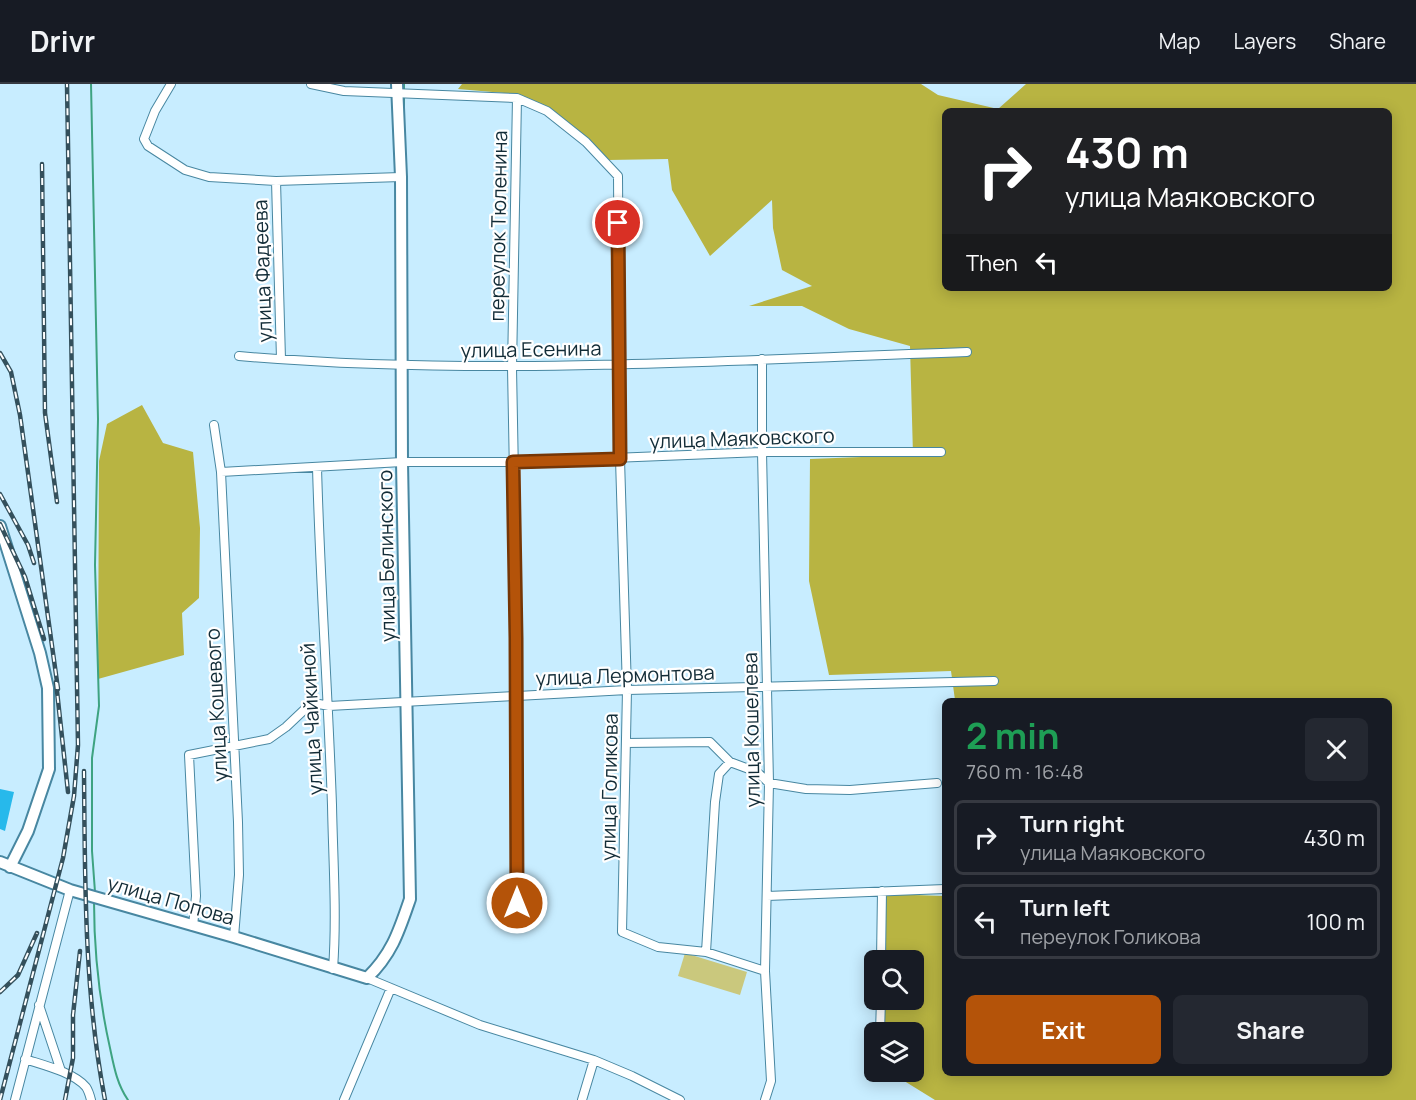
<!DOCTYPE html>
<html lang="en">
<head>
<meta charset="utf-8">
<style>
	:root { --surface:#171b24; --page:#242831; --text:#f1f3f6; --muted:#9ea1a6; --line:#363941; --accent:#b45309 }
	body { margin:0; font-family:Manrope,sans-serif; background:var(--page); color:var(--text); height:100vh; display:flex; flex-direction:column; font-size:22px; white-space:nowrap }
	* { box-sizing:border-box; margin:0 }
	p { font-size:20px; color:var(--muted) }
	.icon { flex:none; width:33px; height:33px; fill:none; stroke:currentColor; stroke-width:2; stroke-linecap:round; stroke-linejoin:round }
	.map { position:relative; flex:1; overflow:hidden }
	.side { position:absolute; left:942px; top:614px; width:450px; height:378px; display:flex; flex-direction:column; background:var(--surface); border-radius:9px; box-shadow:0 3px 15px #0003 }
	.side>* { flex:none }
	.banner { position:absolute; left:942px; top:24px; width:450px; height:183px; border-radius:9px; box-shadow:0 3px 15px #0003; background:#202124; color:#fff; overflow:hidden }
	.tools { position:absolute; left:864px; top:866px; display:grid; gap:12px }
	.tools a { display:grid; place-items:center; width:60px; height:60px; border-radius:9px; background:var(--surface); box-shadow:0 3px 15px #0003; font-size:30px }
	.pin { position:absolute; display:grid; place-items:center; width:51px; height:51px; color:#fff; margin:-26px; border:3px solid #fff; border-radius:50%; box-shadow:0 2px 6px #0007 }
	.me { position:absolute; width:66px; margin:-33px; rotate:0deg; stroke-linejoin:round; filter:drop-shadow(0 0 4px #0008) }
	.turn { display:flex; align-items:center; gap:21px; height:126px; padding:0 24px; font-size:27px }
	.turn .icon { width:78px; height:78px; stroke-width:2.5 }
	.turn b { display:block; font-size:42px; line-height:51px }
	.then { display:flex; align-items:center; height:57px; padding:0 24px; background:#0003; gap:12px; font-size:22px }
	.round { display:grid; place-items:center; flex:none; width:63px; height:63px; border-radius:9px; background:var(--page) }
	.head { display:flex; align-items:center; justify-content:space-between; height:102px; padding:0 24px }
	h1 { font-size:36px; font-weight:700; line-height:45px; color:#1e9e55 }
	.button { display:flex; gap:12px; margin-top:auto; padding:12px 24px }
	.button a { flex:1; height:69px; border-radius:9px; background:var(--accent); color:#fff; font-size:24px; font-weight:700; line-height:69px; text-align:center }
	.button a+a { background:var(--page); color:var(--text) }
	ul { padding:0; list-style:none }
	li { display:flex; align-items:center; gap:18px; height:75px; margin:0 12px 9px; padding:0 12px; border:3px solid var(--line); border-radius:9px }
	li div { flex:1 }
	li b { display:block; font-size:22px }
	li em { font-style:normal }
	header { display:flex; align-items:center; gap:36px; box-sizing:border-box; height:84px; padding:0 30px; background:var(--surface); border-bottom:2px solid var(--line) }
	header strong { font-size:28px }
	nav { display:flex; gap:33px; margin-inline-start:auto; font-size:21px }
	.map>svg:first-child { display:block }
</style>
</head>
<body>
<header>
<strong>Drivr</strong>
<nav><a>Map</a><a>Layers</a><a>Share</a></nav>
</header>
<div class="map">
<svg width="1416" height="1016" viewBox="0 0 1416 1016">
	<rect width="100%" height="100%" fill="#c8edff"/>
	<path fill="#cac87d" d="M685,869L747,888L740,911L678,892Z"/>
	<path fill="#b8b442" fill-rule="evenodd" d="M462,0H921L938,11L998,25L1026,0H1416V1016H935L888,987H914V948H884V915H914V876H884V810L945,812V988H1389V616H955L951,587L829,591L809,497L810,375L913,371L910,262L849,245L802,222H749L812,202L782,186L773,144L772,116L710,172L672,106L668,75L608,76L548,24L517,10L458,5ZM945,27H1389V204H945Z
		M142,321L163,359L193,368L200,444L199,514L182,529L184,571L98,595L99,377L107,340Z"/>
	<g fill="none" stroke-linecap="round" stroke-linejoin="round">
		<path stroke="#3ea381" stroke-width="2" d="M91,0L98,335L95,481L99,622L92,674V767L95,808
			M404,0V6
			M404,12V39
			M94,817C94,867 99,915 110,964C114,983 117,1000 128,1016"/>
	</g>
	<path fill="#27b9eb" d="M0,705L14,708L5,747L0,745Z"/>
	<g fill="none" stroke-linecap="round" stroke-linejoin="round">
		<defs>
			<path id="street" d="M171,0L155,27L144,55L148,62L185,86L209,93L276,97L401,93
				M311,0L344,7L517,14L547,27L586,58L618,92L620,375L627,606L622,848L658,863L706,868L765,887
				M517,14L512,284L516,497L517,842
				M276,97L281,275
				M239,272C481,293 725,276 967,268
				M762,275V368L769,699L765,887L771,997L765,1016
				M214,341L221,388L238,738L239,791L234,853
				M317,383C320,496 328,608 332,721C333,776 337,831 333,885
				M221,388L402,378H513L762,368H941
				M626,659L710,658L730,678L757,688L769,699L806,705L850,706L937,699
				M767,812L945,805
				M193,842L196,812L189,671L269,655L286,643L304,626L319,620L329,622L627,606L994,597
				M706,868L715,718L719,690L730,678
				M881,876L882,807
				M367,894L480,941L594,976L632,992L680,1016
				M39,921L61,987
				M880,948L881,915
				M25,975C43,981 73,988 86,1003C88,1006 90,1012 91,1016
				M15,1016L70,806
				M344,1016L391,904
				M582,1016L594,976"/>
			<path id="secondary" d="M0,442L40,569L48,604L49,685L28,747L10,783
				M0,778L70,806L234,853L367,894C392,870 399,847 410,815L402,378L401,93L397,0"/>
		</defs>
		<use href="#street" stroke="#4887a1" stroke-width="10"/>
		<use href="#secondary" stroke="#4887a1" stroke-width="14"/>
		<use href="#street" stroke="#fff" stroke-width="8"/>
		<use href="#secondary" stroke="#fff" stroke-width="10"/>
		<defs>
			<path id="rail" d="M42,80L45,329L57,418
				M0,269L11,288L20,331L58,605
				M0,410L28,461L34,479
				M0,440L25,493L44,555
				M56,598L68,708
				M84,687C85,797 84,907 105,1016
				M0,908L18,891L37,849
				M0,1016L63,774L74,712L78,661L67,0
				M65,1016L73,974V931L80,867"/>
		</defs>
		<use href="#rail" stroke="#34505c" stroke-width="4.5"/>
		<use href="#rail" stroke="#fff" stroke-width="2" stroke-dasharray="7" stroke-linecap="butt"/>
	</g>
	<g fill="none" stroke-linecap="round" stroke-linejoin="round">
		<defs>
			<path id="route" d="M517,819L516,554L513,378L620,375L618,139"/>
		</defs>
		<use href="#route" stroke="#753606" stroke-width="15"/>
		<use href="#route" stroke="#b45309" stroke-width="10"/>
	</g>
	<g text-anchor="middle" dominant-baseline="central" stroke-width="4.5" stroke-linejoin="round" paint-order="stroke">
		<g font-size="20" fill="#122c37" stroke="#fff">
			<text transform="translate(498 142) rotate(-89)">переулок Тюленина</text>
			<text transform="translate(262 187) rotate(-92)">улица Фадеева</text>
			<text transform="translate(531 265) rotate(-1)">улица Есенина</text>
			<text transform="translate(742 354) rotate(-2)">улица Маяковского</text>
			<text transform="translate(386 472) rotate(-91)">улица Белинского</text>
			<text transform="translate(625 591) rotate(-2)">улица Лермонтова</text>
			<text transform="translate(216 621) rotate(-93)">улица Кошевого</text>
			<text transform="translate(311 635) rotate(-93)">улица Чайкиной</text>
			<text transform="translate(751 646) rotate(-91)">улица Кошелева</text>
			<text transform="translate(609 703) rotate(-89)">улица Голикова</text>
			<text transform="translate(171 816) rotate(16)">улица Попова</text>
		</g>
	</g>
</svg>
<div class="tools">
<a><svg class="icon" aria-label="search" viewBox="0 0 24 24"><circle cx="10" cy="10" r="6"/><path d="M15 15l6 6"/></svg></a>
<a><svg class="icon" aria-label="layers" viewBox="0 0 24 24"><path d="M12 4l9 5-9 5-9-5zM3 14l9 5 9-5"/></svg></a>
</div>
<div class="pin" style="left:618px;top:139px;background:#d93025"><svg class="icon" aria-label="arrive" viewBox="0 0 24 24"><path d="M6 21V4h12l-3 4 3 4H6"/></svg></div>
<svg class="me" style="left:517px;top:819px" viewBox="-20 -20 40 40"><circle r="17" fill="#b45309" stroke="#fff" stroke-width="3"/><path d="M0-11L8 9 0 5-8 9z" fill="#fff"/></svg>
<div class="banner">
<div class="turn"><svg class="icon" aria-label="right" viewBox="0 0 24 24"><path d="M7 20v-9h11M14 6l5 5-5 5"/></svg><div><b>430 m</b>улица Маяковского</div></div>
<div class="then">Then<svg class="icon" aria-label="left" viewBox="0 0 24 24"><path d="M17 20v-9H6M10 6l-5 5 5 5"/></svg></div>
</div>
<section class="side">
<div class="head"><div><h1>2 min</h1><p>760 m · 16:48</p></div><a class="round"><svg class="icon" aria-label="close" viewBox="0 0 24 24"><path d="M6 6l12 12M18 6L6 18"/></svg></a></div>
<ul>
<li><svg class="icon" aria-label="right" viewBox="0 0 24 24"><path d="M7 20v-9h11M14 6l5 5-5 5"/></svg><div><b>Turn right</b><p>улица Маяковского</p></div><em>430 m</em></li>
<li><svg class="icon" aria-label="left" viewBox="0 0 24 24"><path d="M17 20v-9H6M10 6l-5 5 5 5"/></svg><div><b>Turn left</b><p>переулок Голикова</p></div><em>100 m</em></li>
</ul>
<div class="button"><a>Exit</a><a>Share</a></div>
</section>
</div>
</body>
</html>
